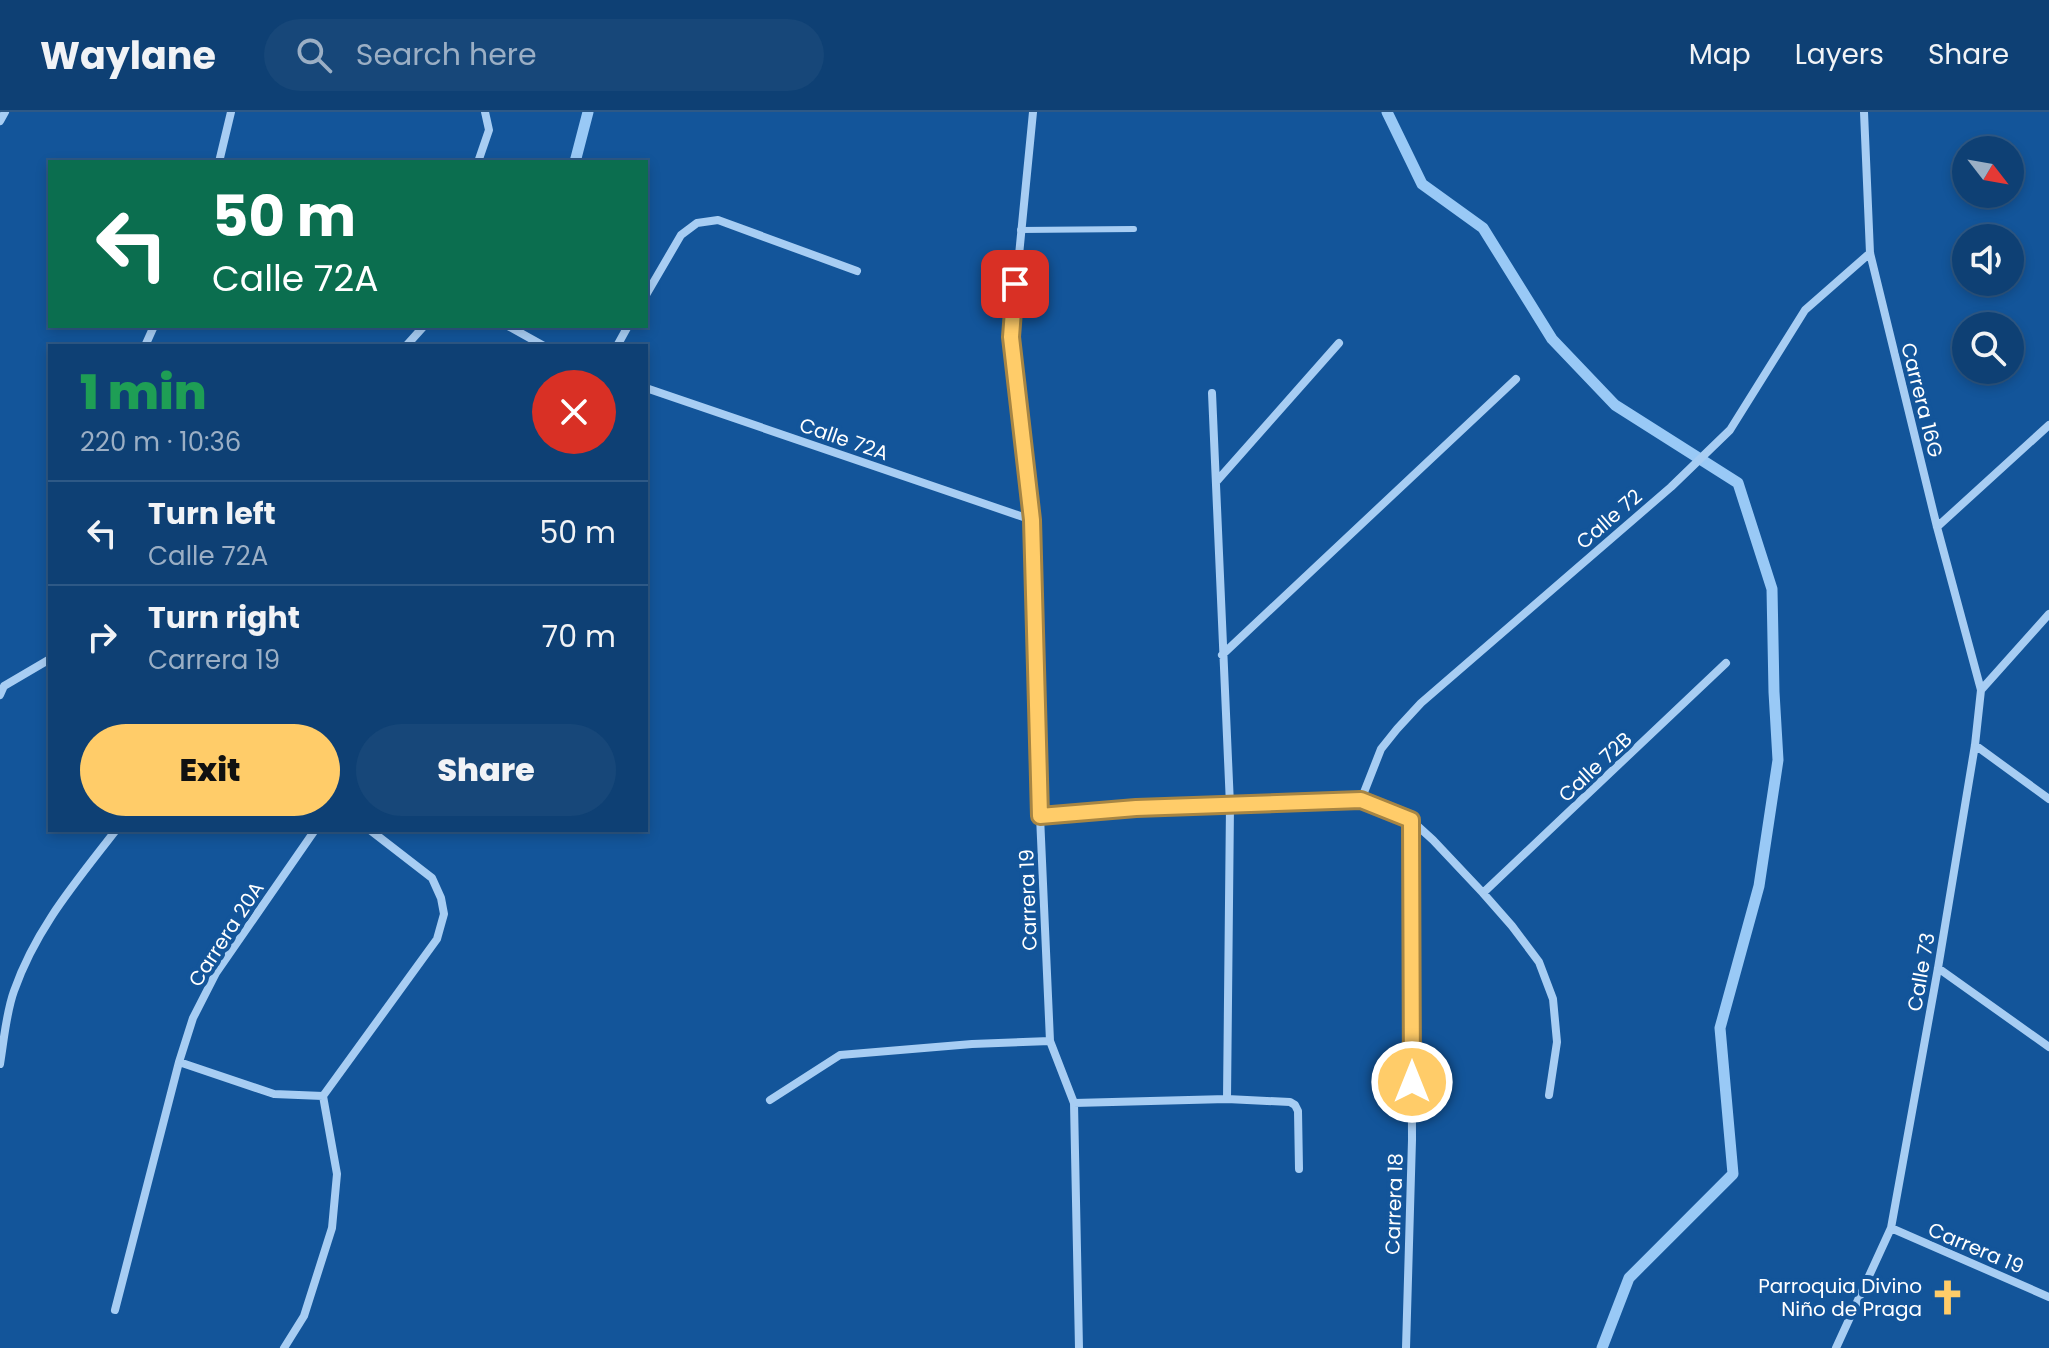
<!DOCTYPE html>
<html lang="en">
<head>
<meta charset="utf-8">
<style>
	:root { --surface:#0e4074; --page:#174779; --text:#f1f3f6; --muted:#9bafc5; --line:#2e5986; --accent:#ffcc69 }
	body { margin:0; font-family:Poppins,sans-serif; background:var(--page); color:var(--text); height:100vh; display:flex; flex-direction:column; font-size:30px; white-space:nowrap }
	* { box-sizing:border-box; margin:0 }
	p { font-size:26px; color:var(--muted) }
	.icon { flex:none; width:44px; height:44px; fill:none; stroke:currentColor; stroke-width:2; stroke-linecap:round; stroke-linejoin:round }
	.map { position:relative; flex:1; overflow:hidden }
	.side { position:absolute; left:48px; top:232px; width:600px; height:488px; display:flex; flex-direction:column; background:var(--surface); border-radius:0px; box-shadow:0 4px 12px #0003,0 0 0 2px var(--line) }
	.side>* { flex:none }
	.top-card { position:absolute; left:48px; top:48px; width:600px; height:168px; border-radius:0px; box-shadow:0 4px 12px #0003,0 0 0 2px var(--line); background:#0b6e4f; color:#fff; overflow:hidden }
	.needle { width:52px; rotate:121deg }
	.controls { position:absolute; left:1952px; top:24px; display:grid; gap:16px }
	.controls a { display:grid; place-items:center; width:72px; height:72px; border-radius:50%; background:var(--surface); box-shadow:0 4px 12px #0003,0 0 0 2px var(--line); font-size:40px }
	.pin { position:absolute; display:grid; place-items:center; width:68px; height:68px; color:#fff; margin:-34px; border-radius:16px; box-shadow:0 4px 12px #0006 }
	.me { position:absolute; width:88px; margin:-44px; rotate:0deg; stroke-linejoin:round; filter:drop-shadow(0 0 6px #0008) }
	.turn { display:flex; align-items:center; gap:28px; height:168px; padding:0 32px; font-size:36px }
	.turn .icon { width:104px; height:104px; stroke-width:2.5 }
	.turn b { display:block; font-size:56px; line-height:68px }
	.round { display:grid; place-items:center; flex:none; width:84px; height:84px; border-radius:42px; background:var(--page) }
	.overview { display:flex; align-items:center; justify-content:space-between; height:136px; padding:0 32px }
	h1 { font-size:48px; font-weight:800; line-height:60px; color:#1e9e55 }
	.primary-button { display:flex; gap:16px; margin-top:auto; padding:16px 32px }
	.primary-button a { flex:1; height:92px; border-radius:48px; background:var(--accent); color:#111; font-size:32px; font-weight:800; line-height:92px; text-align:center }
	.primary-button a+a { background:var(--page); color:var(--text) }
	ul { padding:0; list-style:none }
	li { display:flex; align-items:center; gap:24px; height:104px; padding:0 32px; border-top:2px solid var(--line) }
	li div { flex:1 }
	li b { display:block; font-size:30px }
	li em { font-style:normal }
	header { display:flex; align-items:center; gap:48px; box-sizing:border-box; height:112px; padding:0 40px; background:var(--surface); border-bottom:2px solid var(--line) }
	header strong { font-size:38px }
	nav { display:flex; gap:44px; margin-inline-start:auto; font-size:28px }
	.search { width:560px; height:72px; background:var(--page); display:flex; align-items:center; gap:20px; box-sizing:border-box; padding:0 28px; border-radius:44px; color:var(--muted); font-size:30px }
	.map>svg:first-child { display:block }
</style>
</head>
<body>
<header>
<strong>Waylane</strong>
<div class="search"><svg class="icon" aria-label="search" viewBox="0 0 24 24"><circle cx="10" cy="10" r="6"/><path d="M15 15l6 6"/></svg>Search here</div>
<nav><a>Map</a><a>Layers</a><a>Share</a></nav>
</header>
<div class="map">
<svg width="2049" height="1236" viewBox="0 0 2049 1236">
	<rect width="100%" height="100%" fill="#13559a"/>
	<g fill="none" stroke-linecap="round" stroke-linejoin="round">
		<path stroke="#99c9f6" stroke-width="11" d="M1387,0L1422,72L1483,116L1552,227L1615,293L1738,371L1772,477L1774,580L1778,648L1759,774L1720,916L1733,1062L1629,1166L1602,1236
			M575,50L588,0"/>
		<path stroke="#a7cdf3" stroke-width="6" d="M1020,118L1134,117"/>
		<path stroke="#a7cdf3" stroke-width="8" d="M1033,0L1011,225L1032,408L1040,704L1050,929L1074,991L1079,1236
			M1864,0L1870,141L1937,415L1981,578
			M0,9L5,0
			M219,50L231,0
			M478,50L489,18L485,0
			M646,183L681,123L697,111L718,108L857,159
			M508,214L544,234
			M145,234L154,214
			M406,234L424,214
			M617,234L628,214
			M646,276L1032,408
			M1212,281L1230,693L1227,987
			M1216,370L1339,231
			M1937,415L2049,313
			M1222,543L1516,267
			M0,583L4,574L50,547
			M1975,633L2049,687
			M1361,688L1381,637L1397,617L1421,591L1671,375L1730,318L1805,198L1870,141
			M1040,704L1136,696L1361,688L1411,708L1433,728L1483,781L1512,814L1539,850L1553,887L1557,930L1549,983
			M1483,781L1726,551
			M1938,856L2049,935
			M179,950L274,982L323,984
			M0,952C4,928 6,901 14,879C36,816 76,770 116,718
			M323,984L437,827L444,802L441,786L432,766L370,718
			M770,988L840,943L972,932L1050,929
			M1074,991L1227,987L1290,990L1295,993L1298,999L1299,1057
			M1891,1116L2049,1185
			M115,1198L179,950L193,906L216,861L315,718
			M284,1236L304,1204L332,1116L337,1062L323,984
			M1406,1236L1412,1028L1411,708
			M1836,1236L1891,1116L1938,856L1975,633L1981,578L2049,502"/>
	</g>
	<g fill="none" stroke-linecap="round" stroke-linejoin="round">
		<defs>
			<path id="route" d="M1015,172L1011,225L1032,408L1040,704L1136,696L1361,688L1411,708L1412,970"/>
		</defs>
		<use href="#route" stroke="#a68544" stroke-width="20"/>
		<use href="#route" stroke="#ffcc69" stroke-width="14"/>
	</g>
	<defs>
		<symbol id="church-bare" viewBox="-9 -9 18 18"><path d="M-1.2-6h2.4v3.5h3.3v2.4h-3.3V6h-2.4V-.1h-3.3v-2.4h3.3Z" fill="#ffcc69" stroke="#13559a" stroke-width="2.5" paint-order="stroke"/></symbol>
	</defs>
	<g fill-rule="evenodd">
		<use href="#church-bare" x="1922" y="1160" width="51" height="51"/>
	</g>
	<g text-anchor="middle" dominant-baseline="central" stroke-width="8" stroke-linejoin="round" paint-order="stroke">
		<g font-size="20" fill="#fff" stroke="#13559a">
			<text transform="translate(1922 288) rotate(76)">Carrera 16G</text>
			<text transform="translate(844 327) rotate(19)">Calle 72A</text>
			<text transform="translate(1609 407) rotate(-41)">Calle 72</text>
			<text transform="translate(1595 655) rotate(-43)">Calle 72B</text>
			<text transform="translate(1028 788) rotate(-92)">Carrera 19</text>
			<text transform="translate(226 822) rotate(-57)">Carrera 20A</text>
			<text transform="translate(1921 860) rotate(-80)">Calle 73</text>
			<text transform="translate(1394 1092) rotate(-88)">Carrera 18</text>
			<text transform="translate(1976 1136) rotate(23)">Carrera 19</text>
		</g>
		<g font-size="20" fill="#fff" stroke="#13559a" text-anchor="end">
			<text x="1922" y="1174">Parroquia Divino<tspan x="1922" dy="23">Niño de Praga</tspan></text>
		</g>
	</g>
</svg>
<div class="controls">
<a><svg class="needle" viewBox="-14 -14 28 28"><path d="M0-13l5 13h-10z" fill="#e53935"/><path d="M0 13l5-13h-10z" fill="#9bafc5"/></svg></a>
<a><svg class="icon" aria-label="sound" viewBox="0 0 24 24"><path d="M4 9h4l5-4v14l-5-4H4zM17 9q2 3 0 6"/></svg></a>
<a><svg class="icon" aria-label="search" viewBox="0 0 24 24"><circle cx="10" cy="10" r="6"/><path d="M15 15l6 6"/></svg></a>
</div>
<div class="pin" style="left:1015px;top:172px;background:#d93025"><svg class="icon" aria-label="arrive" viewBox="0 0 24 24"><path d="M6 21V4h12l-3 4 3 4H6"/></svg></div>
<svg class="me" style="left:1412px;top:970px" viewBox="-20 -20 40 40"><circle r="17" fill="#ffcc69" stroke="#fff" stroke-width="3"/><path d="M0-11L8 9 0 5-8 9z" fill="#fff"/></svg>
<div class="top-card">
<div class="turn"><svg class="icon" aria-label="left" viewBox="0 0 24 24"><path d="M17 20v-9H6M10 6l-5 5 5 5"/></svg><div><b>50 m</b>Calle 72A</div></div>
</div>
<section class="side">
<div class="overview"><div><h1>1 min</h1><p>220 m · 10:36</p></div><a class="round" style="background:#d93025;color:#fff"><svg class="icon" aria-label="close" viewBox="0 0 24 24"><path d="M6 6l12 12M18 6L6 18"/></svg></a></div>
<ul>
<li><svg class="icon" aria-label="left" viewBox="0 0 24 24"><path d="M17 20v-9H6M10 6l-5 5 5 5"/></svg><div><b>Turn left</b><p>Calle 72A</p></div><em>50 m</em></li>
<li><svg class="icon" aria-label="right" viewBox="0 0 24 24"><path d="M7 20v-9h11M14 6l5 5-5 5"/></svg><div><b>Turn right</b><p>Carrera 19</p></div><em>70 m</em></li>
</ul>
<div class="primary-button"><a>Exit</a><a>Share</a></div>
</section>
</div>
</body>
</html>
